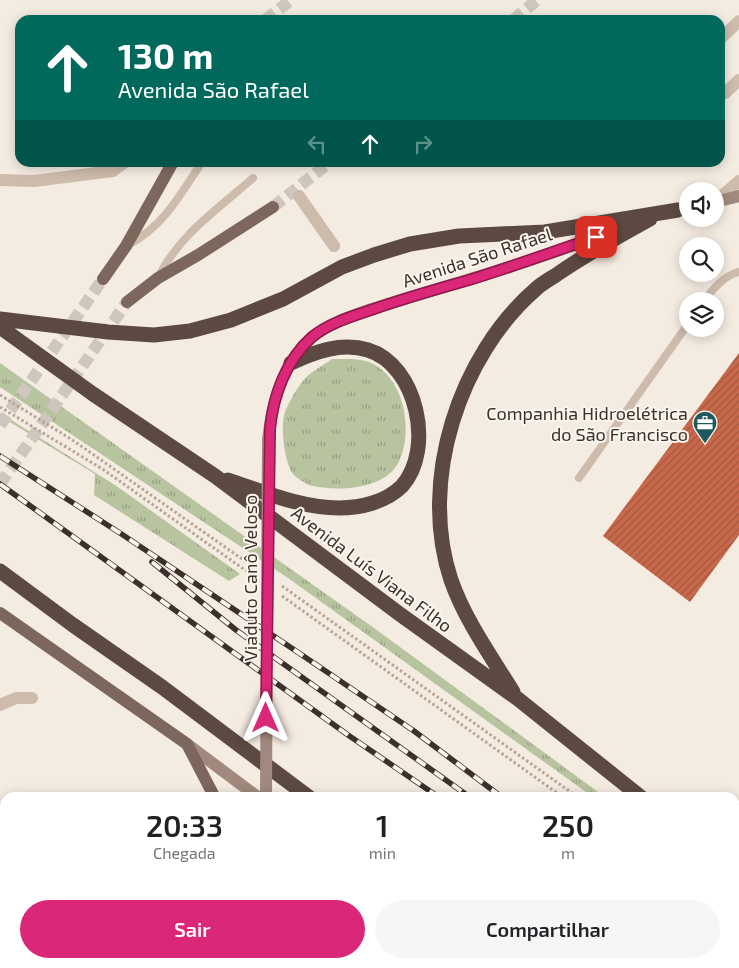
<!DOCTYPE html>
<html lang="pt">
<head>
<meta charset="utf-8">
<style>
	:root { --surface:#fff; --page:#f6f6f6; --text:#202124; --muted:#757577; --accent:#db2777 }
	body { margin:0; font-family:"Exo 2",sans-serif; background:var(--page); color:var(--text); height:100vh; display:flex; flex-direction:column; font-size:19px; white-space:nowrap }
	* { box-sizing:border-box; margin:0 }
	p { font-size:16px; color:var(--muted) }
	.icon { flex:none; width:28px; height:28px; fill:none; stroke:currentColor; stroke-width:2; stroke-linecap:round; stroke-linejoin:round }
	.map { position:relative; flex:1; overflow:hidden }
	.sheet { position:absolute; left:0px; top:792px; width:740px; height:176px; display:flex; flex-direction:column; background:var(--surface); border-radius:15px 15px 0 0; box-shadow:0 2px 12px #0003 }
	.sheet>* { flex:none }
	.hud { position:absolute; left:15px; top:15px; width:710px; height:152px; border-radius:15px; box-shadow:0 2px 12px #0003; background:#00695c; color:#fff; overflow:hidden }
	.controls { position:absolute; left:679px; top:182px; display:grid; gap:10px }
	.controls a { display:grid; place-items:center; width:45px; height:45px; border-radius:50%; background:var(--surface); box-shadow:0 2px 12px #0003; font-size:25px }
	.pin { position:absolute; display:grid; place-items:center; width:42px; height:42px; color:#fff; margin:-21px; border-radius:10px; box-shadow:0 2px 8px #0006 }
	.me { position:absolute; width:55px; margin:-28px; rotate:0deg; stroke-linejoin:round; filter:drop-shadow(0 0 4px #0008) }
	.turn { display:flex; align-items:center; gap:18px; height:105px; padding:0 20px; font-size:22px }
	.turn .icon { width:65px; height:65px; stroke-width:2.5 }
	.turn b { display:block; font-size:35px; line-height:42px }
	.lanes { display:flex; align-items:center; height:48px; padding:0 20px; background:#0003; justify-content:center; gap:25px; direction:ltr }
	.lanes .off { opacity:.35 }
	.eta { display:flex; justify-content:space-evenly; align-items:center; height:85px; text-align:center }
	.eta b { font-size:30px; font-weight:600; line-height:35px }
	.button { display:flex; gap:10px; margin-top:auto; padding:10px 20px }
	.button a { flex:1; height:58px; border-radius:30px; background:var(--accent); color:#fff; font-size:20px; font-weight:600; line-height:58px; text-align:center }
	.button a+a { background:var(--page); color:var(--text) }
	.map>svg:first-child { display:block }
</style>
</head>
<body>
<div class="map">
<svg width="739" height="968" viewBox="0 0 739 968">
	<defs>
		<pattern id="grass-tufts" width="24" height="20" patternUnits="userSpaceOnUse" patternTransform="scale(1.25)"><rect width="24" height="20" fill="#b8c4a0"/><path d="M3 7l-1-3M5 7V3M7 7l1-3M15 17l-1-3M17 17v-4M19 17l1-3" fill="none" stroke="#97a083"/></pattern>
		<pattern id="building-hatch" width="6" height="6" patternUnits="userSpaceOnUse" patternTransform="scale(1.25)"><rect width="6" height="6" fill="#c8694b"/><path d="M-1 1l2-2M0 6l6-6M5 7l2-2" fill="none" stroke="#a4573f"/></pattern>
	</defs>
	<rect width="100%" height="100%" fill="#f4ebe1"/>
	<path fill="url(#grass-tufts)" d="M332,359C344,359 358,358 369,362C405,376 415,434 397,465C382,490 335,492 309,485C305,483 297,478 294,475C284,464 280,425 285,412C289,402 295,391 302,382C309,373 322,366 332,359Z
		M0,363L374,628L605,797H593L288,578L0,387Z
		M0,413L115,485L240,574L229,581L94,495L95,474L0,416Z"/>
	<path fill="url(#building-hatch)" d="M739,353V535L690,602L603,536Z"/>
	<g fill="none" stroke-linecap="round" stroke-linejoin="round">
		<path stroke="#cfc6bd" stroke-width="12" stroke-dasharray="12 6" stroke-linecap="butt" d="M265,20L291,0
			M513,20L537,0
			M273,207L330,162
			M0,425L103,279
			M0,484L127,302"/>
		<path stroke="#b9a596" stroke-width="3" stroke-dasharray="2.5 2.5" stroke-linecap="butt" d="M0,395L74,441L252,566
			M0,407L104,470L252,575
			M282,586L579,798
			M282,596L564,798
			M735,930L739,934
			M735,945L739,949"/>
		<path stroke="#cdbbac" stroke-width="8" d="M130,244C165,224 180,195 202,162
			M159,276C180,234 218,209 253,178
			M704,301C712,290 725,275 739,272
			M579,478L688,324"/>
		<path stroke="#cdbbac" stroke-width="12" d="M720,39L739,21
			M720,95L725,93L739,80
			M0,180L34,181L113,171L125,162
			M299,196L334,246
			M715,202L739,181
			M0,705L16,698H32"/>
		<path stroke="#a18a7d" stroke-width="12" d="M715,202L739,196
			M268,440C272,402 282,365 311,338C328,323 352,316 372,309C409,297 447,286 484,275C533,260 580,243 628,226
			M187,744L259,798
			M275,964L276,968
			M474,964L478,968
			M235,968L238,964
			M408,968V964"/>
		<path stroke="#7d675c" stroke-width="12" d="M103,279L126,246L173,162
			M127,302L158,278L198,255L273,207
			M0,613L187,744L215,798
			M199,968L202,964"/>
		<path stroke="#5c4a42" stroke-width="15" d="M0,319L108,332L154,335L190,331L231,320L283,299L342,267L374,255L410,244L459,236L545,232L678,210
			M0,327L93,394L215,476L401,615L518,699L642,798
			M228,480C264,492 301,508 339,508C361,508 386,502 402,486C435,449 417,365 368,350C341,342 314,352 291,363
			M0,571L73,625L162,687L310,798
			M513,692C491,656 465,620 451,580C418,481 459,355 537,288C544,282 552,278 559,273C588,253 619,236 650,219
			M735,876L739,880
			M544,964L550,968"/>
		<defs>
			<path id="rail" d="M0,456L123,535L296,651L414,731L503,798
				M0,484L348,735L440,798
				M152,562L236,630L471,798
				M657,964L661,968
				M686,964L691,968
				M710,964L715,968"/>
		</defs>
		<use href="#rail" stroke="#3b302b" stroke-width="5.5"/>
		<use href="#rail" stroke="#fbf5ee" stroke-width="4" stroke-dasharray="11" stroke-linecap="butt"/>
		<path stroke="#a18a7d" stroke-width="12" d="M266,798L268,440"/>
	</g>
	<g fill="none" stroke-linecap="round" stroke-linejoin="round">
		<defs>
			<path id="route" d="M266,718L270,429C273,396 286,360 312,337C329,323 353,316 374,309C405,298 437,289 469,280C511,267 553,252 596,237"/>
		</defs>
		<use href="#route" stroke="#8e194d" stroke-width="12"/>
		<use href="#route" stroke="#db2777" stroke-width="9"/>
	</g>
	<defs>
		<symbol id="office-pin" viewBox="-11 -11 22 30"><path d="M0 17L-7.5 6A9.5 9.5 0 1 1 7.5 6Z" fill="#1f5a5e" stroke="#fbf5ee"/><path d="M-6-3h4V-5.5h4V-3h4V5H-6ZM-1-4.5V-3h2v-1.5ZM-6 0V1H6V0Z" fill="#fff"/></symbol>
	</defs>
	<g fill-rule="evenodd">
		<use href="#office-pin" x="691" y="409" width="28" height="38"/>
	</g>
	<g text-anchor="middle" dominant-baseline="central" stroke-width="4" stroke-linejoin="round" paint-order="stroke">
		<g font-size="18" fill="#3b302b" stroke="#fbf5ee">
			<text transform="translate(477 257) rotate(-18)">Avenida São Rafael</text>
			<text transform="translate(372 569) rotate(37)">Avenida Luís Viana Filho</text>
			<text transform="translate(250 578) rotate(-90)">Viaduto Canô Veloso</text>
		</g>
		<g font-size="18" fill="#3b302b" stroke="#fbf5ee" text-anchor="end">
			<text x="688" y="413">Companhia Hidroelétrica<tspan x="688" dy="21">do São Francisco</tspan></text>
		</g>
	</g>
</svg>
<div class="controls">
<a><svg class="icon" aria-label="sound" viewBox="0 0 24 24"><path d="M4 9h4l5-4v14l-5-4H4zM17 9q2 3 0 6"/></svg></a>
<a><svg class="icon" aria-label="search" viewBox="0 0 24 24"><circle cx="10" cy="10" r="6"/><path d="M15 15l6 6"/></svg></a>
<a><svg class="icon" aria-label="layers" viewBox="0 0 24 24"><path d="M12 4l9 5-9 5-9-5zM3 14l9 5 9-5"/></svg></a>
</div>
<div class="pin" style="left:596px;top:237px;background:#d93025"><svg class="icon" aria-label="arrive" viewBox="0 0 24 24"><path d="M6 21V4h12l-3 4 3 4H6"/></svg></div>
<svg class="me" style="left:266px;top:718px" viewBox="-20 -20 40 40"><path d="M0-17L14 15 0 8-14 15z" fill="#db2777" stroke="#fff" stroke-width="4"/></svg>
<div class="hud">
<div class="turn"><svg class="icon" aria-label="ahead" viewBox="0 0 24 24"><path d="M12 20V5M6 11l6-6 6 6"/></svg><div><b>130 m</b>Avenida São Rafael</div></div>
<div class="lanes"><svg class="icon off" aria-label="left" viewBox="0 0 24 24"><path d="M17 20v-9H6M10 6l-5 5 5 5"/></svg><svg class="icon" aria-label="ahead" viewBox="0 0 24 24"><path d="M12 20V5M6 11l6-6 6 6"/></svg><svg class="icon off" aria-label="right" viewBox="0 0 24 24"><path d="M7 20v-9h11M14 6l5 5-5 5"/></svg></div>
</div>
<section class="sheet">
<div class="eta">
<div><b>20:33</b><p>Chegada</p></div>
<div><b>1</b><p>min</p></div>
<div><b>250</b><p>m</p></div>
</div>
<div class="button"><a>Sair</a><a>Compartilhar</a></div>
</section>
</div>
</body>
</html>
